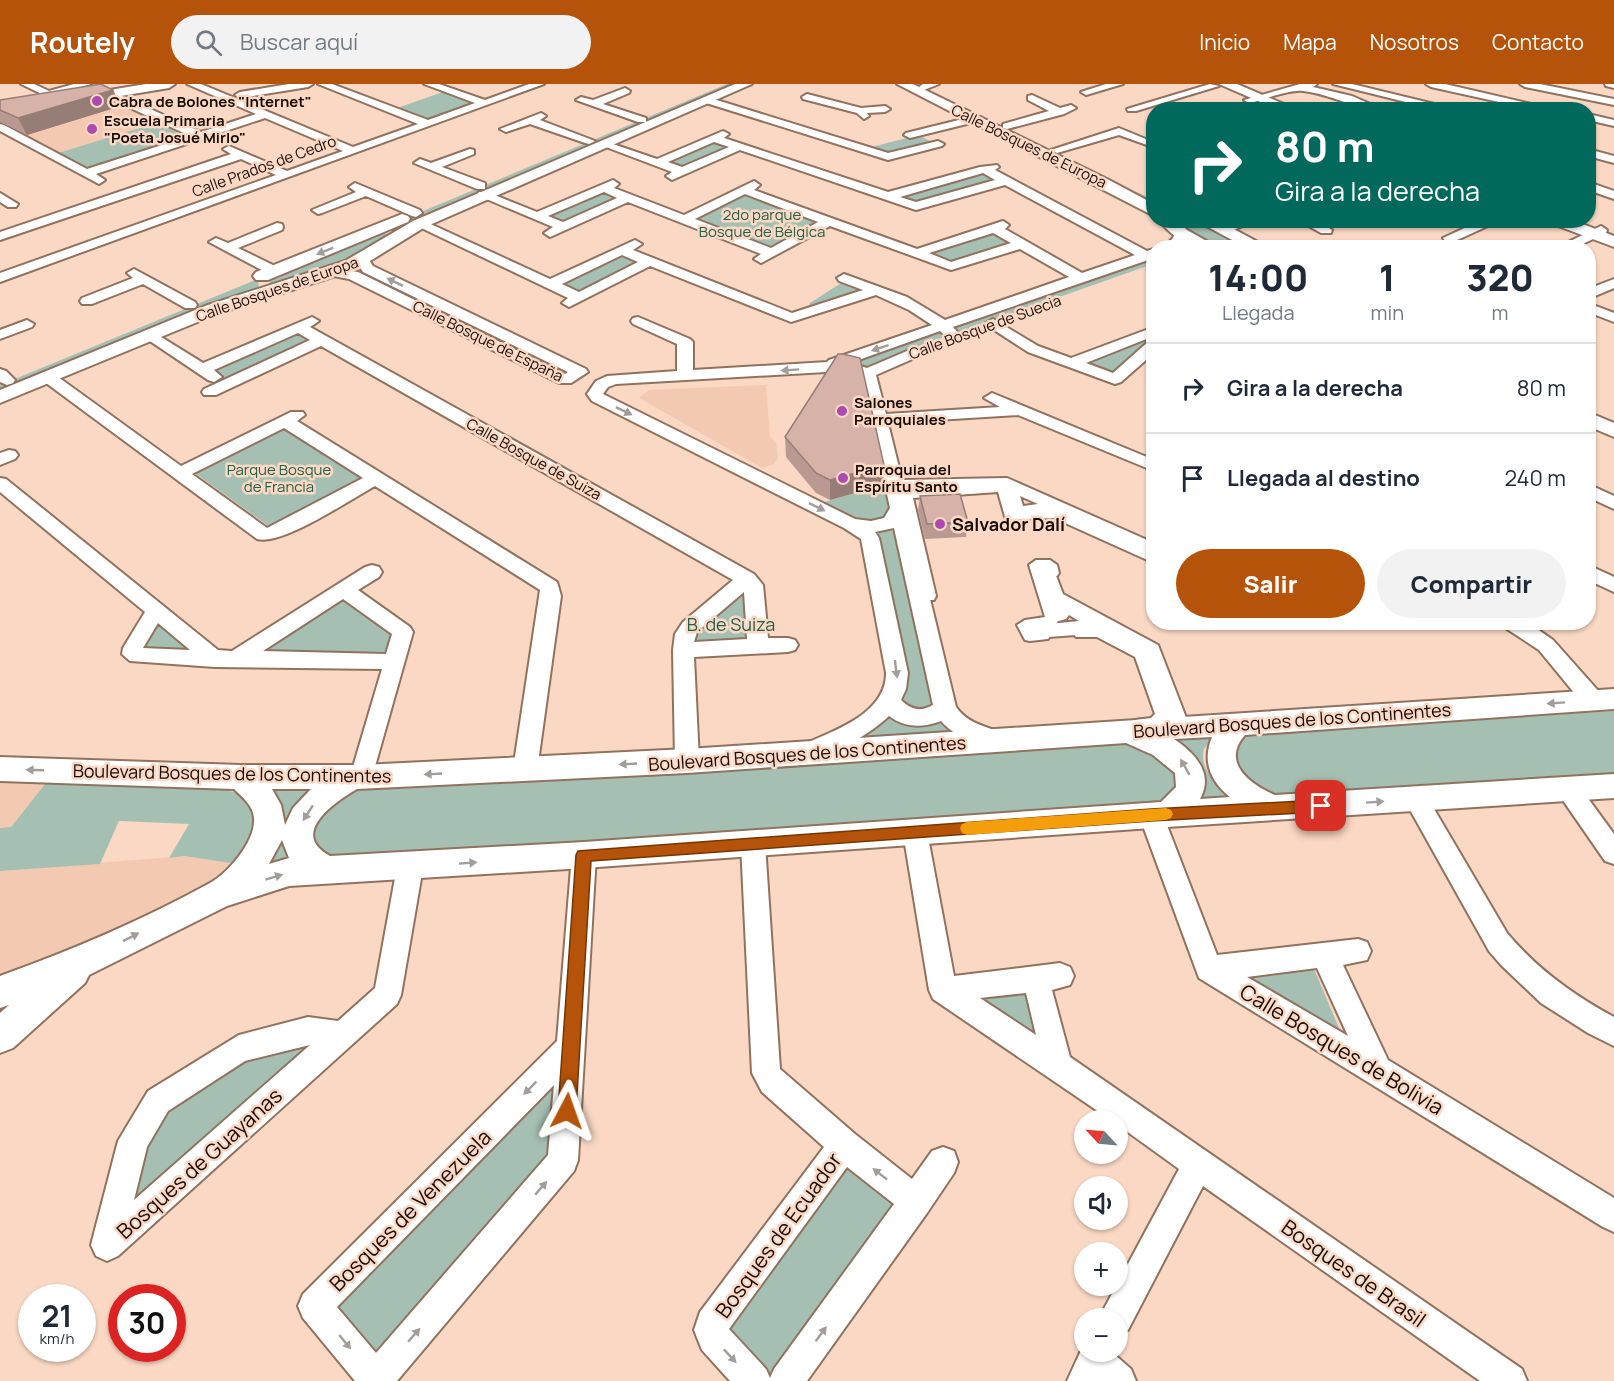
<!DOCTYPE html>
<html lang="es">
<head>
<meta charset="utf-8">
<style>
	:root { --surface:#fff; --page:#f2f2f3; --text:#1f2937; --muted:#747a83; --line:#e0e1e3; --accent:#b45309 }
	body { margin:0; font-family:Manrope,sans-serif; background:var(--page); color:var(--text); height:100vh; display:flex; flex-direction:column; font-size:22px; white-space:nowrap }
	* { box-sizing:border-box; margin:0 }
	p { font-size:20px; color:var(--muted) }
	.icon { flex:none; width:33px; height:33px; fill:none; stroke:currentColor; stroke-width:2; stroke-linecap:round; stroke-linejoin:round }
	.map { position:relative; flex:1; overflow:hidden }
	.drawer { position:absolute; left:1146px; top:156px; width:450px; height:390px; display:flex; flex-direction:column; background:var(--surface); border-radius:24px; box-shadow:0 2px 4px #0004 }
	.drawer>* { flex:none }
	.guide { position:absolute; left:1146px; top:18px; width:450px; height:126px; border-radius:24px; box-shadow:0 2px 4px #0004; background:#00695c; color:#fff; overflow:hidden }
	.needle { width:39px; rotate:296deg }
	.tools { position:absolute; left:1074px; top:1026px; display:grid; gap:12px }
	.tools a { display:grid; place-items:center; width:54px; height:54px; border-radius:50%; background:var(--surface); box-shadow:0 2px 4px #0004; font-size:30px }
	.speed { position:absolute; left:18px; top:1200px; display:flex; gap:12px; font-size:30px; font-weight:700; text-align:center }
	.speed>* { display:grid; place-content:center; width:78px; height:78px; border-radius:50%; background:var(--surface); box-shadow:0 2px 4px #0004; line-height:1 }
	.speed small { font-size:15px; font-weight:400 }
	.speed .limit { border:9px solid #d22; background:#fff; color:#111 }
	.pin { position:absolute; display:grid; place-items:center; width:51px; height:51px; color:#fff; margin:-26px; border-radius:12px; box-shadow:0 3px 9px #0006 }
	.me { position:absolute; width:66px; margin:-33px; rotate:4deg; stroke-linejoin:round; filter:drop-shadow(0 0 4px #0008) }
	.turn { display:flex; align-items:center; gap:21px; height:126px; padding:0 30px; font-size:27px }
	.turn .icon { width:78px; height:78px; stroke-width:2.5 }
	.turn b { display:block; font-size:42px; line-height:51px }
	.eta { display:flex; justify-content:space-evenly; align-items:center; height:102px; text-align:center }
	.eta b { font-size:36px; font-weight:800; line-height:42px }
	.primary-button { display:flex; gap:12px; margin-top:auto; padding:12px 30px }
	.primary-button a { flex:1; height:69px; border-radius:36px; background:var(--accent); color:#fff; font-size:24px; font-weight:800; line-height:69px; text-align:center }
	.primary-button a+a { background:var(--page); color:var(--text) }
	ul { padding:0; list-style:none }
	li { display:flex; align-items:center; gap:18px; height:90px; padding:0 30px; border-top:2px solid var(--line) }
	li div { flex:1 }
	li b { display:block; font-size:22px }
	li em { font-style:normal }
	header { display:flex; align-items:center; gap:36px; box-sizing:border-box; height:84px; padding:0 30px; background:var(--accent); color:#fff }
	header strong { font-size:28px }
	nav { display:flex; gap:33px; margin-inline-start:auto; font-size:21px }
	.search { width:420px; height:54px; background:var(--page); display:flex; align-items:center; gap:15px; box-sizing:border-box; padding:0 21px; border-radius:33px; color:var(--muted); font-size:22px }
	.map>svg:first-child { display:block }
</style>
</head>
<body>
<header>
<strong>Routely</strong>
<div class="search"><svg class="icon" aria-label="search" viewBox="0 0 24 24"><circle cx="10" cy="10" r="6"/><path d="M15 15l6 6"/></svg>Buscar aquí</div>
<nav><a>Inicio</a><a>Mapa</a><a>Nosotros</a><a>Contacto</a></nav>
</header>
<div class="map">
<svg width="1614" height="1297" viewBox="0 0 1614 1297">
	<rect width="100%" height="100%" fill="#fbd8c4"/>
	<path fill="#f3cab1" d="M124,21L159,38L58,69L24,52Z
		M766,301L770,353L776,359L778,374L774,380L762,384L639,314L649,306Z
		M0,698L45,700L10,744H0Z
		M184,772L237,780L205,805L52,875L0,891V787Z"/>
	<path fill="#a5c0b3" d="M727,0H742L402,148L385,143Z
		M908,0H915L1153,116V123Z
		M443,8L477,20L430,37L397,24Z
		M159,38L192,52L86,86L58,69Z
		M918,51L934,59L891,70L868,64Z
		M714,57L731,63L686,84L662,78Z
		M984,87L999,96L913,119L896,112Z
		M601,107L620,114L563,141L543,131Z
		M741,109L822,138L772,165L690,134Z
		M1179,137H1197L1253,163C1215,163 1207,163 1177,138Z
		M991,147L1012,159L951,179L925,168Z
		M380,148L391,151L347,179L272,201L269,198L272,192Z
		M620,169L641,177L581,209L558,199Z
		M1148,175H1153V180L963,247L958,248L953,244Z
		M258,195L259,204L266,206L0,311V301Z
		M841,199L865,207L808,225L810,219Z
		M293,248L310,258L226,295L212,285Z
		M937,248H942L947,252L884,275L868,284L843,279Z
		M1145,253L1153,255V258L1117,290L1081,280Z
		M282,342L367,396L274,446L192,387Z
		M884,400L889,429C867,447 843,429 821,419Z
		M885,445L899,449L932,625L927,629L900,621L907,606L876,453L878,448Z
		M751,508L754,556L691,558L692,546L742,509Z
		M342,517L393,553L389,571L266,567Z
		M157,540L193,570L140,568Z
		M1614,627V692L1275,715L1240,698L1233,657L1245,650Z
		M886,628L941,632L961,651L822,663Z
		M1213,653C1211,657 1206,662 1204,665C1198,688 1223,706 1238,717L1185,720L1164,654Z
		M1136,657L1187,698L1157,722L812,746L322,773L311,752L317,730L353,703Z
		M45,700L223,704C229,707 240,709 244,714C263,735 249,760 237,780L184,772L169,774L189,740L119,737L100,780L0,787V744L11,743Z
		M270,702H315L297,777L247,792C274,757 301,745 270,702Z
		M1314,885L1342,951L1239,896Z
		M1018,902L1029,910L1035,950L1029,952L978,915L979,907Z
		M315,964L124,1135L141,1060L178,1013L262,966Z
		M560,984L555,1069L376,1281L332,1229Z
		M848,1075L896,1117L780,1289L759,1294L724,1240Z"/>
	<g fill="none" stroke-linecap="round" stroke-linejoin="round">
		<defs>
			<path id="pedestrian" d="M1003,400L1010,404L1016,428L1061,427L1154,468V479L1054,434L1006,436L998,408L913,414L936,512L934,516H924L899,410L901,407Z
				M1036,476H1050L1057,481L1059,489L1057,492H1047L1060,534L1054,543L1035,545L1048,547L1051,551L1048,555L1030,557L1025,556L1017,541L1025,536L1045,533L1029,481Z
				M1099,543L1146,566L1172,632L1161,644L1155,646L1135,644L1133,640L1135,636L1151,634L1155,630L1135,573L1097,553H1076L1073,549L1076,545Z"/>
			<path id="minor" d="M21,0H34L49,7L74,0H91L48,13Z
				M187,0H201L353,63L418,40L318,0H332L428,36L475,19L424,0H439L485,16L529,0H544L0,198V189L276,91L241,75L0,156V148L231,70L223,65L229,62L287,87L343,67L265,34L96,90L105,96L99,100L0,47V40L4,41L87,85L190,52L105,12V8H113L201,48L256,30Z
				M289,0H313L308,3L240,14L235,11L240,8Z
				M923,0H939L924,6L919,3Z
				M1106,0H1123L1086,11L1081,8Z
				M1210,0L1219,2L1136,27H1128L1127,25Z
				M1300,0H1317L1313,3L1352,12L1384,26C1356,26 1331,10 1303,7C1290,5 1263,16 1249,19L1244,16Z
				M1333,0H1352L1459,26H1438Z
				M1426,0H1445L1557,26H1535L1431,3Z
				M1520,0H1540L1614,15V21L1525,3Z
				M1605,0H1614V4L1606,2Z
				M625,4L630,7L629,9L603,20L646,34V38H638L576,16L581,13L593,16Z
				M807,10L861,24L885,22L890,25L885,28L867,29L869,32L864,35L857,29L803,15L802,13Z
				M1032,11L1060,24L1071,21L1076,24L1064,30L1007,45L1003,44V40L1049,27L1028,16V12Z
				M707,13L888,69L938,57L944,60L942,62L888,76L703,18V14Z
				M541,29L546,32L540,36L595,57L589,60L585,59L530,40L506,48L500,45Z
				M1588,30L1614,36V42L1588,36Z
				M975,32L980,35L979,37L910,54L904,51L906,49Z
				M1119,44L1153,58L1147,61L1119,51L1057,69L1051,66Z
				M723,47L729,50L724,54L888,108L980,83L997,81L999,83L995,86L1147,167L1154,165V174L1151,175L953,243L960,251L958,254H948L940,247L850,279L867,284L914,264H924L927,267L924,270L876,291L886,330L1000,323L984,314L992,309L1154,376V387L1018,331L888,339L902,396L1007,394L1154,459V473L1058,430L1016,434L1010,432L1000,405L904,407L956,623C968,640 987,643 1006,650L1009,656L1006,662C986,669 954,652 941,637C923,644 905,644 889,632C868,652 836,668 808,677L800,674L797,668L800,662C832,647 886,631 886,589L861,455L844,444L592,317L587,310L596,297L607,292L677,287V260L633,240L631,237L633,234L638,233L690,255L693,258V286L827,278L829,276L932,241L909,226L876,211L791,238L650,182L569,223L562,219L568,214L413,140L414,137H424L550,195L635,156L642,160L633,166L792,229L863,206L839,197L837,194L844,190L907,213L945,236L1069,193L1020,165L951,186L830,142L761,179L754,175L761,170L628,118L550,153L544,149L553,143L477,111L479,108H487L537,128L613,96L619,100L614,104L684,131L754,97L760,101L754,106L917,165L1003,137L1009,141L1005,145L1082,189L1135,171L1005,101L916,126L740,66L672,96L666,92L672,88L598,60L604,57L657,75ZM714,58L729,63L682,83L668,78ZM983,89L995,96L916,118L900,113ZM604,108L617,114L563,138L548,132ZM745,110L818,138L771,164L695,135ZM993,149L1011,159L951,178L929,169ZM622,171L638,178L579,208L562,200ZM843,287L861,292L890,424L884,434L871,437L855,435L603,310L608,303L616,300ZM1020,412L1038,420L1023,422ZM894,444L933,621C921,628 911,626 901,616L906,605L908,589L879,454L875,448Z
				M470,65L474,66V70L442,83L485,99V105H477L414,79L420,75L431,79Z
				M1588,65L1614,72V79L1588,72Z
				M1588,98L1614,107V115L1588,106Z
				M355,99L420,126L422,129L416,133L412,132L366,112L322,129L318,130L312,126L356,108L349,103Z
				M0,109L18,120L16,123H8L0,118Z
				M1238,136H1257L1224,150L1218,146Z
				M1298,136H1316L1332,146L1331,149H1321Z
				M1482,136H1501L1455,157H1445L1443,154Z
				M277,139L282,140L283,143L282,146L238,164L279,184L281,187L279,190H269L209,158L216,154L228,159Z
				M1601,142L1607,146L1606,149L1574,164H1556Z
				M1181,145L1187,149C1184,163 1176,164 1163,164L1173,154L1176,146Z
				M1409,158L1414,159L1415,164H1400Z
				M362,172L367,173L373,182L586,285L588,288L571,299H559L349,195L329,191L327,188L334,184L358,188L565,290L568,288L363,188L355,176Z
				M134,185L195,218L197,221L195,224H185L143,200L92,220H82L80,217L82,214L133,194L127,189Z
				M1614,195V204L1588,215V205Z
				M1588,219L1614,229V238L1588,228Z
				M312,233L319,237L310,243L754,490L763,501L768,554H788L795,556L798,561L795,566L788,568L694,573L699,677L695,683L687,686L679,683L675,677L673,566L675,550L683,538L733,496L321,262L216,311H204L202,308L204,305L310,256L298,249L214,286L222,293L214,298L208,296L141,251L143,248H153L203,279ZM744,508L747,555L694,558L697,548Z
				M993,235L1038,262L1071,274L1154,243V252L1086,279L1113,289L1149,257L1154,256V269L1121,298L1115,300L1028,268L988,242L986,239Z
				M27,236L34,240L32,243L0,255V246Z
				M0,285L6,287L15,296L13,299L7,301L0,298Z
				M48,288L54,290L181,382L291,328H303L305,331L297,337L557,498L561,512L537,686L533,693L525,695L517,693L513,686L540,506L375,402C351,415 282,462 257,455L42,296L40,293ZM284,344L363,394L267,444L192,390Z
				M9,366L15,367L18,371L15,375L0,381V369Z
				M0,394L6,395L218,566L232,567L365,483L372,481L379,483L382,488L379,493L358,506L410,543L413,548L370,700L362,702L354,700L350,693L382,585L215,583L130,577L122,570L123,564L145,528L0,408ZM343,515L392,550L386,570L263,567ZM158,539L190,566L143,564Z
				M1588,400L1614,412V425L1588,413Z
				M1045,479L1052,481L1063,510L1158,561L1190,644L1187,650L1179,653L1171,650L1142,571L1103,549L1035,554L1028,552L1025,547L1028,542L1079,537L1069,531L1066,535L1059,537L1052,535L1035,486L1038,481Z
				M1588,481L1614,493V508L1588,496Z
				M1501,538H1527L1553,556L1601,610L1604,616L1601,622L1593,624L1585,622L1539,566L1504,543Z
				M1568,695L1576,698L1614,750V780L1605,777L1560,712L1556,705L1560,698Z
				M1416,705L1424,708L1507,849C1537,885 1573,911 1614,933V962L1588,949L1541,919L1501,881L1489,867L1404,715L1408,708Z
				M1151,721L1160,724L1163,731L1217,871L1358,855L1367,858L1371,867L1367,876L1343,881L1388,976L1614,1114V1148L1603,1143L1199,894L1139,731L1142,724ZM1317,884L1348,952L1247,893Z
				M915,738L924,741L927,748L954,892L1060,879L1070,883L1074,892L1070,901L1052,906L1070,973L1522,1285L1527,1297H1480L1203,1102L1128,1246L1118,1250V1234H1099L1179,1085L1118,1041V1036H1111L933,915L929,906L903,748L906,741ZM1026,909L1036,951L980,914Z
				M753,750L762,753L765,760L780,985L855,1050L912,1095L932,1067L943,1063L954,1067L958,1078L954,1089L927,1129L807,1297H730L702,1266L694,1246L700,1228L824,1063L762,1008L752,989L741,760L744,753ZM847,1083L894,1120L774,1285L770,1294L766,1285L729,1245Z
				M584,760L593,763L596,771L578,1076L574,1087L397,1297H355L303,1234L298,1222L303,1210L557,957L572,771L575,763ZM554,1001L548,1071L376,1269L337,1223Z
				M410,772L419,775L423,783L401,911L397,920L118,1172L107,1177L96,1172L91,1161L118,1057L148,1007L239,951L308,933L338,937L375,904L397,783L401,775ZM310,961L134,1116L147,1063L168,1027L245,977Z
				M1084,1260V1268H1116L1115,1271L1131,1285L1136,1297H1067Z"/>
			<path id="tertiary" d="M146,0H175L169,4L0,32V24Z
				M735,0H752L425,143L357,185L217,230L0,319V306L205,222L345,177L413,137Z
				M897,0H913L1109,96L1154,120V132Z
				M1219,0H1237L1298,26H1279Z
				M402,130L408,132L410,135L408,138L268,196H256L253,192L256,188Z
				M1159,136H1177L1187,146L1219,164C1193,164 1176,158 1159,136Z
				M1195,136H1217L1269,164H1247Z
				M1548,136H1572L1614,152V163L1550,139Z
				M1588,328L1614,339V353L1588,342Z
				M1614,605V625L1245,651C1221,678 1249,700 1275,711L1614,690V714L1151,744L584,784L289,802L227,822L89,891L85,899L13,964L0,969V929L9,921L0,924V892C72,866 143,836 210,799C228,789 256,757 254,734C253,721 242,713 234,705L0,697V673L241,681H362L687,665ZM1212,653C1202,677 1210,697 1230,713L1200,715C1214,690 1196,670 1174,655ZM1126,659L1153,671L1175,689L1176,703L1161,718L584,758L330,772C289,750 333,719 357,705L687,689ZM272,705H311L293,724L285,741L281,721ZM282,756L289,774L269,780Z"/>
		</defs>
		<use href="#pedestrian" stroke="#90725f" stroke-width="4"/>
		<use href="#minor" stroke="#90725f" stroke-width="4"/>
		<use href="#tertiary" stroke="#90725f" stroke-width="4"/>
		<use href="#pedestrian" fill="#fff" fill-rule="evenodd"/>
		<use href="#minor" fill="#fff" fill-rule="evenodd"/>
		<use href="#tertiary" fill="#fff" fill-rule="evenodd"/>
	</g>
	<path fill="#b99991" d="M113,6L121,22L27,51L0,38V16Z
		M785,353L883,401L830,416L816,409L786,373Z
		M920,412L968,438L966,453L925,455L918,427Z"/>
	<path fill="#967d76" d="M113,6L121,22L27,51L18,34Z
		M884,381L883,401L830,416V396Z"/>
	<path fill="#d7b2a9" stroke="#967d76" stroke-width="1.5" d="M101,0L113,6L18,34L0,26V16Z
		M838,270H843L860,274L884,381L830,396L816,389L785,353Z
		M960,410L968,438L927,440L920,412Z"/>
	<defs><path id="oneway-solid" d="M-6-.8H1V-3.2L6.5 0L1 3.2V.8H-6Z" transform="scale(1.5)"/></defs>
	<g fill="#a29d9b">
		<use href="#oneway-solid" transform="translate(325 167) rotate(158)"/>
		<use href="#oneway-solid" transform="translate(395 198) rotate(-154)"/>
		<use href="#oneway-solid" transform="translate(880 264) rotate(162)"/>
		<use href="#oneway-solid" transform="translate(790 286) rotate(176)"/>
		<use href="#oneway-solid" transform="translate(624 327) rotate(26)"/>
		<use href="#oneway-solid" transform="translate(817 423) rotate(26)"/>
		<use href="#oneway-solid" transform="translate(896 585) rotate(83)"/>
		<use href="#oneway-solid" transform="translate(1556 619) rotate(176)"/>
		<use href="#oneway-solid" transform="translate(628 680) rotate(177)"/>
		<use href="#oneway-solid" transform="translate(1185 683) rotate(-120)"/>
		<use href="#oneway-solid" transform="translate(35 686) rotate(-178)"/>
		<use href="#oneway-solid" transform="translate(433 690) rotate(177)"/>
		<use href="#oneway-solid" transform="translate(1375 718) rotate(-4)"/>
		<use href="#oneway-solid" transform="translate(308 729) rotate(123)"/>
		<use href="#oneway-solid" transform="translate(468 779) rotate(-4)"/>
		<use href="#oneway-solid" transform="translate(274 793) rotate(-17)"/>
		<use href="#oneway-solid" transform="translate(131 853) rotate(-27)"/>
		<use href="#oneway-solid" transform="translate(530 1004) rotate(135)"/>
		<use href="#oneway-solid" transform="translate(880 1090) rotate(-142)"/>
		<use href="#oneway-solid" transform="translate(541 1104) rotate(-49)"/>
		<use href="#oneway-solid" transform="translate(821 1250) rotate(-54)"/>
		<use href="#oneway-solid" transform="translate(414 1251) rotate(-49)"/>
		<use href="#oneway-solid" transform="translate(345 1258) rotate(51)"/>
		<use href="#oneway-solid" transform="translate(730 1272) rotate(47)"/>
	</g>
	<path fill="#b45309" stroke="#753606" stroke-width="1.5" d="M1321,716L1326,717L1328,722L1326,726L1321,728L1151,737L591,777L576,1027L573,1033L567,1036L560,1033L558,1027L576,771L578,767L1151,725Z"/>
	<path fill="#f59e0b" d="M1166,724L1171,726L1173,730L1171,734L1166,736L967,751L962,749L960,744L962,740L967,738Z"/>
	<g fill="#ae4aaf" stroke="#fbd8c4" stroke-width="2">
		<circle cx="97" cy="17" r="6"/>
		<circle cx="92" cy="45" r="6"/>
		<circle cx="842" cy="327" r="6"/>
		<circle cx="843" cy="394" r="6"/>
		<circle cx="940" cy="440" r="6"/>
	</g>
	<g text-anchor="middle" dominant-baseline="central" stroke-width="5" stroke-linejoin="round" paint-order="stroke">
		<g font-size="15" font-weight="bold" fill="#160b05" stroke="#fbd8c4" text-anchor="start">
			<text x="109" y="17">Cabra de Bolones "Internet"</text>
			<text x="104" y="36">Escuela Primaria<tspan x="104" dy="17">"Poeta Josué Mirlo"</tspan></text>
			<text x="854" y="318">Salones<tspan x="854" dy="17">Parroquiales</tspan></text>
			<text x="855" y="385">Parroquia del<tspan x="855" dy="17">Espíritu Santo</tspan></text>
		</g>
		<g font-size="15" fill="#160b05" stroke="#fbd8c4">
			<text transform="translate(1029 62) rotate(26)">Calle Bosques de Europa</text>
			<text transform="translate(264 82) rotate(-20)">Calle Prados de Cedro</text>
			<text transform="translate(277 205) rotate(-19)">Calle Bosques de Europa</text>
			<text transform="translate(985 243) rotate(-20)">Calle Bosque de Suecia</text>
			<text transform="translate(488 257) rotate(26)">Calle Bosque de España</text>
			<text transform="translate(534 375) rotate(29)">Calle Bosque de Suiza</text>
		</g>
		<g font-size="15" fill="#226048" stroke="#fbd8c4">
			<text x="762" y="130">2do parque<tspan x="762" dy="17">Bosque de Bélgica</tspan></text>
			<text x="279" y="385">Parque Bosque<tspan x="279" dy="17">de Francia</tspan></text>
		</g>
		<g font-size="18" font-weight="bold" fill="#160b05" stroke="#fbd8c4" text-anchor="start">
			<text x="952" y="440">Salvador Dalí</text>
		</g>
		<g font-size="18" fill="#226048" stroke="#fbd8c4">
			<text x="731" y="540">B. de Suiza</text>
		</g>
		<g font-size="18" fill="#160b05" stroke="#fbd8c4">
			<text transform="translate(1292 636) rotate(-4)">Boulevard Bosques de los Continentes</text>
			<text transform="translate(807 669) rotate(-4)">Boulevard Bosques de los Continentes</text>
			<text transform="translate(232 689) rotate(1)">Boulevard Bosques de los Continentes</text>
		</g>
		<g font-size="21" fill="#160b05" stroke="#fbd8c4">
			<text transform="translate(1342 965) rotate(31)">Calle Bosques de Bolivia</text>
			<text transform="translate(199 1079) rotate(-42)">Bosques de Guayanas</text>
			<text transform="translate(410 1126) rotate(-45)">Bosques de Venezuela</text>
			<text transform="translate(778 1151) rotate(-54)">Bosques de Ecuador</text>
			<text transform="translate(1354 1189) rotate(35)">Bosques de Brasil</text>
		</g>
	</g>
</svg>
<div class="tools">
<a><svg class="needle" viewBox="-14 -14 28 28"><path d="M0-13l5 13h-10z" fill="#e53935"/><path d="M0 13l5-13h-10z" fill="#747a83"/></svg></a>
<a><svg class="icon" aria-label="sound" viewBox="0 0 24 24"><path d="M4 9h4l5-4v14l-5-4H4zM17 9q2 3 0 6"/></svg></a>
<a>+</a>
<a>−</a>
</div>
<div class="speed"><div>21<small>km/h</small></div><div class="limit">30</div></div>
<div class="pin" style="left:1321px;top:722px;background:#d93025"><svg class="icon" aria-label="arrive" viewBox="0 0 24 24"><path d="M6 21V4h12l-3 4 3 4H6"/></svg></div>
<svg class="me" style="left:567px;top:1027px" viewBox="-20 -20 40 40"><path d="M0-17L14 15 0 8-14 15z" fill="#b45309" stroke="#fff" stroke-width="4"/></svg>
<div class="guide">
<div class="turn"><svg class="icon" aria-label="right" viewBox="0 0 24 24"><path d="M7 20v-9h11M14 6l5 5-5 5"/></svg><div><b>80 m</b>Gira a la derecha</div></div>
</div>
<section class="drawer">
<div class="eta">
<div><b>14:00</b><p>Llegada</p></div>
<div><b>1</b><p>min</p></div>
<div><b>320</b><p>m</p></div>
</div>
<ul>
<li><svg class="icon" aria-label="right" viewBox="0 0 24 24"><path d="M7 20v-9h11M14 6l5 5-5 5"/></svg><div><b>Gira a la derecha</b></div><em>80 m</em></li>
<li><svg class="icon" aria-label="arrive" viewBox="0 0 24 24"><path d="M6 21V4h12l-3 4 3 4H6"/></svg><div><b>Llegada al destino</b></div><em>240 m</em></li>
</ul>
<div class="primary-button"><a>Salir</a><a>Compartir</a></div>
</section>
</div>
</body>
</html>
